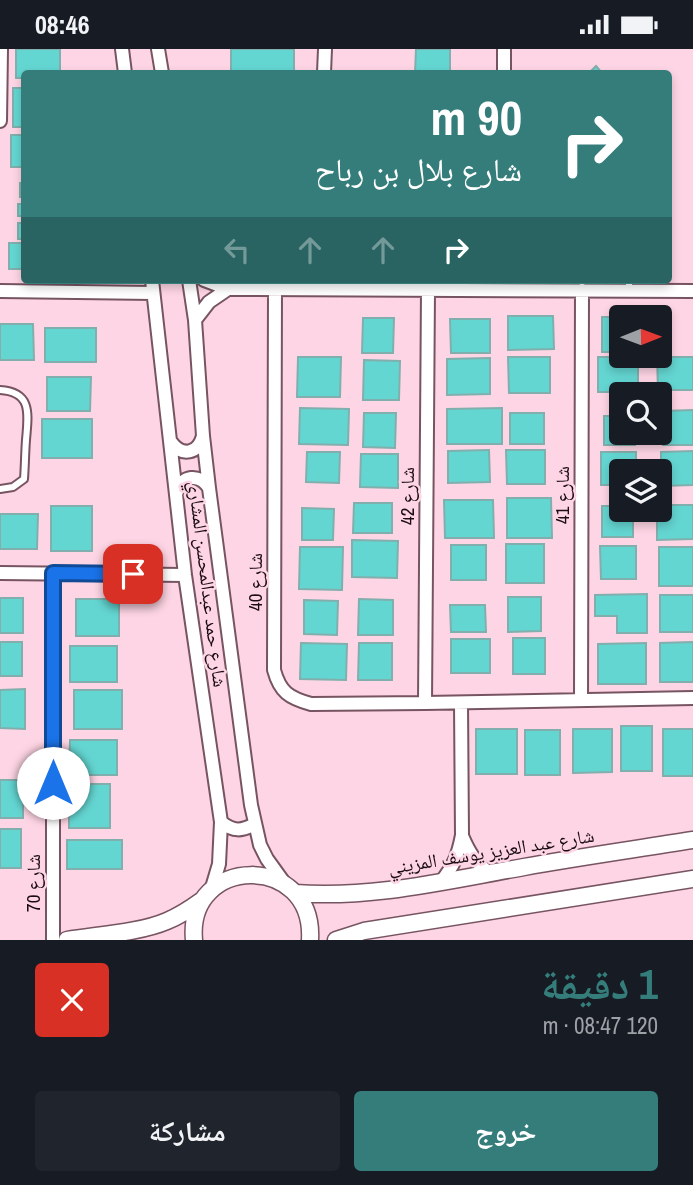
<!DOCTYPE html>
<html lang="ar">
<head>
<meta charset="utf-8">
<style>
	:root { --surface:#171b24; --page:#20242c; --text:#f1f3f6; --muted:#9ea1a6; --accent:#347d7b }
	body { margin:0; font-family:"Archivo Narrow","Noto Naskh Arabic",sans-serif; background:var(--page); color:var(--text); direction:rtl; height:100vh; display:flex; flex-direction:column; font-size:26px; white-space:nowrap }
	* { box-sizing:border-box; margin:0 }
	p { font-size:23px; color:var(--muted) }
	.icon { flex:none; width:38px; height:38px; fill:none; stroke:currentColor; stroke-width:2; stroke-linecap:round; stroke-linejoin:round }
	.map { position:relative; height:891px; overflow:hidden; direction:ltr }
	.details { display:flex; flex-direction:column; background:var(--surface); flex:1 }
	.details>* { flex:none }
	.hud { position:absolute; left:21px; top:21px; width:651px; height:214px; border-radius:7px; box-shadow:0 4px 10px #0003; direction:rtl; background:#347d7b; color:#fff; overflow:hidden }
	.needle { width:46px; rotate:89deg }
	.fabs { position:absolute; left:609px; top:256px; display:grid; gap:14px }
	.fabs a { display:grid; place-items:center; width:63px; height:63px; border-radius:7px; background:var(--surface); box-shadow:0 4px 10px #0003; font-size:35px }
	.pin { position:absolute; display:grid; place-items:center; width:60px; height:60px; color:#fff; margin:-30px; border-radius:14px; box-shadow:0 4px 10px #0006 }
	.me { position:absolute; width:77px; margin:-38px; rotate:0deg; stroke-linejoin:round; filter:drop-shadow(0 0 5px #0008) }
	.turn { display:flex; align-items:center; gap:24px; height:147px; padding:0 35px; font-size:32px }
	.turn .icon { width:91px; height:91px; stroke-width:2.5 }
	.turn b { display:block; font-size:49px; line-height:60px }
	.lanes { display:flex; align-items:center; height:66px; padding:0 35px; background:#0003; justify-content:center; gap:35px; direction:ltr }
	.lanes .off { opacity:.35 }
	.round { display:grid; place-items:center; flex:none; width:74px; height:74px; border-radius:7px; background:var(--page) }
	.overview { display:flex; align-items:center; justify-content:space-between; height:119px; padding:0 35px }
	h1 { font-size:42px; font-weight:700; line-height:52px; color:var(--accent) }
	.action { display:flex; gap:14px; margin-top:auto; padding:14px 35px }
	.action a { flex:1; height:80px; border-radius:7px; background:var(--accent); color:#fff; font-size:28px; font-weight:700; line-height:80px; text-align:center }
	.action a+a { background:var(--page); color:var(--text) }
	.status { display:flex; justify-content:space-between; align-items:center; height:49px; padding:0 35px; background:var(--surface); direction:ltr }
	.status svg { height:19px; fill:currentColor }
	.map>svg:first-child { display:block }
</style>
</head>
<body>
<div class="status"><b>08:46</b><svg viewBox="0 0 49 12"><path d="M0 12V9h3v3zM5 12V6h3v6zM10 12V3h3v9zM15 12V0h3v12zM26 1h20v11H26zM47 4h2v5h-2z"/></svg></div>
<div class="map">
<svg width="693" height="891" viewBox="0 0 693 891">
	<rect width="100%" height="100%" fill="#fed5e4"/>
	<path fill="#64d6d2" stroke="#81afad" stroke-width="2" d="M16,0H60V24H24V29H16Z
		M231,0H294V24H231Z
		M416,0H450V24H415Z
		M596,17L602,24H589Z
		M13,39H24V78H13Z
		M11,86H24V118H11Z
		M20,134H24V148H20Z
		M18,155H24V167H18Z
		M18,174H24V190H18Z
		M9,194H24V220H9Z
		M508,267H553L554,300L508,301Z
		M602,268H643H621V303H602Z
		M363,269H394L393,304H362Z
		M450,270H490V304H451Z
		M0,275H33L34,311H0Z
		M45,279H96V313H45Z
		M298,308H341L340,348H297Z
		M508,308H550V344H509Z
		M598,308H638V343H598Z
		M657,308H693V341H658Z
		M490,309V345L447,346V310Z
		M364,311L400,312L399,351H363Z
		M47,328H91L90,362H47Z
		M300,359L349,360L348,396L299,395Z
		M502,359V395H447V360Z
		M693,361V396H663V362Z
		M364,364H396L395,399L363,398Z
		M510,364H544V395H510Z
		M604,367H621V383H635V396H604Z
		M42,370H92V409H42Z
		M489,401L490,433L448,434V402Z
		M506,401H545V435H507Z
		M693,402V436L661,437V403Z
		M307,403H340L339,434L306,433Z
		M601,403H636V422H621V436H601Z
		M361,405H398V439L360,438Z
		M507,449H551L552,489H507Z
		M444,451H493L494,489H445Z
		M354,454H392V484H353Z
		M660,456H693V490L657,491V460H660Z
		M51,457H92V502H51Z
		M602,457H621V460H633V488H602Z
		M302,459L334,460L333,491H302Z
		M0,465H38L37,500H0Z
		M352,491L398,492L397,529L352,528Z
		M506,495H544V534H506Z
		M451,496H486V531H451Z
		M600,497H636V530H601Z
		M300,498H343L342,541L299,540Z
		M659,498H693V537H659Z
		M647,545V584H617V567H595V546Z
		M660,546H693V583H660Z
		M508,548H541V582L508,583Z
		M0,549H23V584H0Z
		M76,550H119V587H76Z
		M359,550L393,551V586H358Z
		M304,551L338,552L337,586L304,585Z
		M450,556H485L486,583H451Z
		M513,589H545V625H513Z
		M451,590H490V624H451Z
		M0,593H22V627H0Z
		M693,593V633H660V594Z
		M301,594L347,595L346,631L300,630Z
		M359,594H392V631H358Z
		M646,594V635H598V595Z
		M70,597H117V633H70Z
		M25,640V680L0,679V641Z
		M74,641H122V680H74Z
		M621,677H652V722H621Z
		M476,680H517V725H476Z
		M573,680H612V723L573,724Z
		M663,680H693V727H663Z
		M525,681H560V726H525Z
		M70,691H117V726H69Z
		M0,731H23V769H0Z
		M69,735H110V779H69Z
		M0,780H21V819H0Z
		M67,791H122V820H67Z"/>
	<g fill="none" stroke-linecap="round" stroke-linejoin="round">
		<defs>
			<path id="service" d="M629,231V242
				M0,341C33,343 28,366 26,391C25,404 25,417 24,430L13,438L0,440"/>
			<path id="minor" d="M122,0L125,24
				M158,0L162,24
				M324,24L325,0
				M504,24V0
				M0,72L1,0
				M152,231L185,526L221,773L219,815L211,842
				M189,231L195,271L203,387L209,439L251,756L260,796L267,810L285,835
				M204,231L228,240L693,242
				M275,240L274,621C280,643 289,649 311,655L425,654L693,649
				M0,242L153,244
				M195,271L209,253L228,240
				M171,393C182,408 198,405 203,387
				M177,443C181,426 200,424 209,439
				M0,524L185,526
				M581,651L582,241
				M425,654L428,241
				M221,773C234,783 241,782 255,775
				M462,787C469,803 475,814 490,824
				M441,833C454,816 458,807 462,786L461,654
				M53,891V525"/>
			<path id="tertiary" d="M295,844C372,850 449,831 524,818C580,808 637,800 693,791
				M67,891C97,886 139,884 167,872C179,867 190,860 201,852
				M194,891C186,806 315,803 310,891
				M336,891L364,882L693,830"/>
		</defs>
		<use href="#service" stroke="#775461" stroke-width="10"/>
		<use href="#minor" stroke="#775461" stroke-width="16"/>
		<use href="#tertiary" stroke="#775461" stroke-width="19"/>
		<use href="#service" stroke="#fff" stroke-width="6"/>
		<use href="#minor" stroke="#fff" stroke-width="12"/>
		<use href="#tertiary" stroke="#fff" stroke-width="16"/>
	</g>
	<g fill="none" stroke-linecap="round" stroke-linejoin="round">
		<defs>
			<path id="route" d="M53,734V524L133,525"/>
		</defs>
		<use href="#route" stroke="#114b97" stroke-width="18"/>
		<use href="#route" stroke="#1a73e8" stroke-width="12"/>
	</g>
	<g text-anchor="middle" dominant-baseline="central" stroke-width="5" stroke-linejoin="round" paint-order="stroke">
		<g font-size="19" fill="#1a0c12" stroke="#fed5e4">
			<text transform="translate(562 446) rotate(-90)">شارع 41</text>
			<text transform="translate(407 447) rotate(-90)">شارع 42</text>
			<text transform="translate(255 533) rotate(-90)">شارع 40</text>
			<text transform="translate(208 535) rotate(83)">شارع حمد عبدالمحسن المشاري</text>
			<text transform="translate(491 802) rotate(-9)">شارع عبد العزيز يوسف المزيني</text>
			<text transform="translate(33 834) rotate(-90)">شارع 70</text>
		</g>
	</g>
</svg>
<div class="fabs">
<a><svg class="needle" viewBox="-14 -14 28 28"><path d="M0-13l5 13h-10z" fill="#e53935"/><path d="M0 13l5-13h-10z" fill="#9ea1a6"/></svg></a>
<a><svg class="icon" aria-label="search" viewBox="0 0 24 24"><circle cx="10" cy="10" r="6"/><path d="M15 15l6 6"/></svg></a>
<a><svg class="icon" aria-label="layers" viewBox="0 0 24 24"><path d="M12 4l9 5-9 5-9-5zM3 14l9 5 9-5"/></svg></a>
</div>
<div class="pin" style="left:133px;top:525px;background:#d93025"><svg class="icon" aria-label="arrive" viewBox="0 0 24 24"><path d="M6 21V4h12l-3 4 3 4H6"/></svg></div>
<svg class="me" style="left:53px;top:734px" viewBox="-20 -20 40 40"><circle r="19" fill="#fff"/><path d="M0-13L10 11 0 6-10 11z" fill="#1a73e8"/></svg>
<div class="hud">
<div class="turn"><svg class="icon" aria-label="right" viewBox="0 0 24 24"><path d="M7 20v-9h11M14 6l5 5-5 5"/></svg><div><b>90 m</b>شارع بلال بن رباح</div></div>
<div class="lanes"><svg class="icon off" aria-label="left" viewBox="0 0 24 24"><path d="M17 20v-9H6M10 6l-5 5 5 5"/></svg><svg class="icon off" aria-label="ahead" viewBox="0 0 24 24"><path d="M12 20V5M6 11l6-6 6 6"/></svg><svg class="icon off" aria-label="ahead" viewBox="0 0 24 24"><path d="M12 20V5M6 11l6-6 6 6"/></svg><svg class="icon" aria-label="right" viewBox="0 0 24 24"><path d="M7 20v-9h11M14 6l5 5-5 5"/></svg></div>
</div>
</div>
<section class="details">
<div class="overview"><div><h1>1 دقيقة</h1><p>120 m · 08:47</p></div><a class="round" style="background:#d93025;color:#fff"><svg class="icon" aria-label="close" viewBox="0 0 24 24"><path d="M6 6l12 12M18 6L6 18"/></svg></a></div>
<div class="action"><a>خروج</a><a>مشاركة</a></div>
</section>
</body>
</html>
